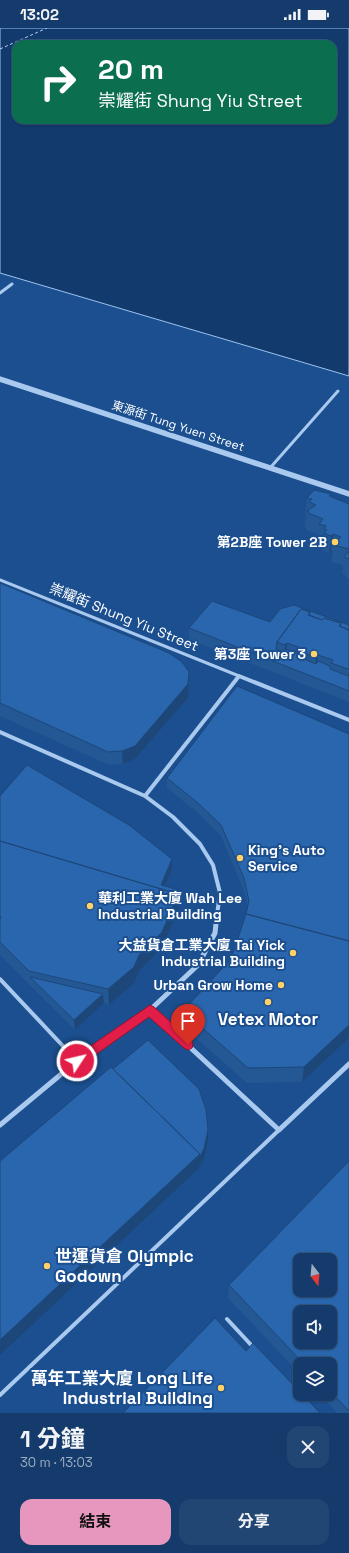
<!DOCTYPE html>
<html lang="zh-TW">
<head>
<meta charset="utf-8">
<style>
	:root { --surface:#143b6b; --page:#214673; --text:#f1f3f6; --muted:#9dadc1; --line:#33557e; --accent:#e797bd }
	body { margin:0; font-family:"Space Grotesk","Noto Sans TC",sans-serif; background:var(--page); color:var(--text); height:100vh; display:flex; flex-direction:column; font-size:15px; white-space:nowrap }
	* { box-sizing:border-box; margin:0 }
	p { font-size:13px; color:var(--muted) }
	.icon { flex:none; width:22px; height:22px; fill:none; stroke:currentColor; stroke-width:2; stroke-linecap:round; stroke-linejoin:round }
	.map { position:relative; height:1385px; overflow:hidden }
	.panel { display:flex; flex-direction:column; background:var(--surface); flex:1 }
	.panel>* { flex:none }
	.top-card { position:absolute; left:12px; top:12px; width:325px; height:84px; border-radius:12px; box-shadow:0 1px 3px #0004,0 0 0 1px var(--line); background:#0b6e4f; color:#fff; overflow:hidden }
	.needle { width:26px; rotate:164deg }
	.fabs { position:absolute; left:293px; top:1225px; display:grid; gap:8px }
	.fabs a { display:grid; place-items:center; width:44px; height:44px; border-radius:8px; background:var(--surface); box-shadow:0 1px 3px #0004,0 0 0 1px var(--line); font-size:20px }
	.pin { position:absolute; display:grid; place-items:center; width:34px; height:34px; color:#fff; margin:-41px -17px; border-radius:50% 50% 50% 0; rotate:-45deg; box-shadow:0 0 4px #0007 }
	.pin .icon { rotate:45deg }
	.me { position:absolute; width:44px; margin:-22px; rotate:55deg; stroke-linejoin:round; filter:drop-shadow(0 0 3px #0008) }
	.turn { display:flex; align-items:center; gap:14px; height:84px; padding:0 20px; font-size:18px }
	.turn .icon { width:52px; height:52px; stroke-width:2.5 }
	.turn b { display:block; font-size:28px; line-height:34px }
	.round { display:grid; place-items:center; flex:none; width:42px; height:42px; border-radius:12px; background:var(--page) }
	.overview { display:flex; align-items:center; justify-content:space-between; height:68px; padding:0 20px }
	h1 { font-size:24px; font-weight:700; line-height:30px }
	.action { display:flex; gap:8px; margin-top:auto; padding:8px 20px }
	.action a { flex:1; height:46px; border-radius:12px; background:var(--accent); color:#111; font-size:16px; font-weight:700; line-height:46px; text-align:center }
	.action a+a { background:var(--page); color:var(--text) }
	.status { display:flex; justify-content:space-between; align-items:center; height:28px; padding:0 20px; background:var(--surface); direction:ltr }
	.status svg { height:11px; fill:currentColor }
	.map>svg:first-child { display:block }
</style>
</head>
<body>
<div class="status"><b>13:02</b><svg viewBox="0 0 49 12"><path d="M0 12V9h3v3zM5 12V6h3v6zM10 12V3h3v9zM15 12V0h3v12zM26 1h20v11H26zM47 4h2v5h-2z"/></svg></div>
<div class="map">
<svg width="349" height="1385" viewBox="0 0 349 1385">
	<rect width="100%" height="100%" fill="#1b4f8f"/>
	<path fill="#123a6d" stroke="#9cc4f0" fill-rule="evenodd" d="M0,0H349V348L0,245ZM16,16H333V92H16Z"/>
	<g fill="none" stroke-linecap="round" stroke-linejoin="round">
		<path stroke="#b5d3f5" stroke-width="1" stroke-dasharray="3 2.5" stroke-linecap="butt" d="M0,21L47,0"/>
		<path stroke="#a9c9ee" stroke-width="3" d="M0,552L239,648"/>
		<path stroke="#a9c9ee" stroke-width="4" d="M0,951L77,1033
			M227,1291L253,1319
			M0,1367L279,1102"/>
		<path stroke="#a9c9ee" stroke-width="3" d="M0,265L12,256
			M270,440L338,363"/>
		<path stroke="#a9c9ee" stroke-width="4" d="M0,704L145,768L173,789L200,816L213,837L220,865L217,887
			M145,768L239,648L349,692"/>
		<path stroke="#a9c9ee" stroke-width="5" d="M150,982L279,1102L349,1036
			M0,1097L77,1033L150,982L198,937L215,905L217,886"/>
		<path stroke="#a9c9ee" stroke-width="5.5" d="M0,351L349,466"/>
	</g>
	<path fill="#245895" d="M330,469L349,476V551L346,550L347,548L342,546L343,537L331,534L333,523H331L329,525L322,522V515L317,513L318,506L306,502V500H305L306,487L305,486L307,470Z
		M0,555L189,657L188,670L135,731L123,736L109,737L0,688Z
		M349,597V674L189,611V600Z
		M349,706V1010L302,1054L247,1055L182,998L183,983L231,931L248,880L243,860L221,808L198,785L167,760V750Z
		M0,768L172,841L165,858L182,863V873L162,920L140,942L134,955L109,977L104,975L75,1002L0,927Z
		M349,1133V1385H337L319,1366H330V1336H300V1346L228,1270L229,1257Z"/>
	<path fill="#1d4779" d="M333,506L331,523L329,525L331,508Z
		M287,615L285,632L283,634L285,617Z
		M318,627L316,644L314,646L316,629Z
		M189,644V657L188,670L135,731L123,736L122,723Z
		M172,831V841L161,867V857Z
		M182,863V873L162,920L140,942L134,955L109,977L108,961L139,927L178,866Z
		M103,966L104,975L75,1002L74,992Z
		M349,997V1010L302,1054L304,1039Z
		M208,1102V1113L204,1131L199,1140L0,1327V1312Z"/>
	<path fill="#2a66ad" stroke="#1d4779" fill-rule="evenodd" d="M314,462L331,466L329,468L349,476V521L333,517L341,509L333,506L331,508L324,505L327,502L324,501L326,498L319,496L323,491L308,485L309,484L307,483L316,477L309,474L312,471L307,470Z
		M349,523V531L344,529Z
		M0,555L169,625L182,634L189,644L188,656L135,718L122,723L108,724L0,675Z
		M212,573L270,594L280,581L294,577L349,597V602L340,598L341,595L324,590L322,592L309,587L310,584L301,581L277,614L276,621L284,624L286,621L299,626V629L316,636L318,633L330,638V641L348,648L349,645V663L189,600Z
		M301,581L310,584L308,587L322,592L324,590L341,595L339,598L349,602V640L348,641L331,635L333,632L318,627L316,629L299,623L301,620L287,615L285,617L277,614Z
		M237,658L349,706V913L246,886L249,873L244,850L221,797L198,775L167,750Z
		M27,737L129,797L172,831L161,857L182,863L178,872V866L0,813V768Z
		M0,813L178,866L162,904L139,927L134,939L108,961L29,943L0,914V891L1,889L0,888Z
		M246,886L349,913V997L304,1039L248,1040L183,983L231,931Z
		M30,949L103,966L74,992Z
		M148,1012L199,1061L206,1082L208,1102L204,1120L200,1129V1126L113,1041Z
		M111,1039L200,1126L0,1312V1133Z
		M349,1133V1383L330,1363V1336H304L229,1257ZM300,1232H330V1262H300ZM300,1284H330V1314H300Z
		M215,1290L246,1323L253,1315L300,1364V1366H302L320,1385H123Z"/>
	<path fill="#e11d48" stroke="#92132f" d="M150,977L154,979L192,1013L193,1017L192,1020L188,1022L184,1020L149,989L81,1037L77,1038L73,1037L72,1033L73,1030Z"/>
	<g fill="#ffd166" stroke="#1b4f8f" stroke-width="1.5">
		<circle cx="335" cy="514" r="4"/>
		<circle cx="314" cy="626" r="4"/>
		<circle cx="240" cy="830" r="4"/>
		<circle cx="90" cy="878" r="4"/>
		<circle cx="293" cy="925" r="4"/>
		<circle cx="281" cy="957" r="4"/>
		<circle cx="268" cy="974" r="4"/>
		<circle cx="47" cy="1238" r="4"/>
		<circle cx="221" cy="1360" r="4"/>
	</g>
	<g text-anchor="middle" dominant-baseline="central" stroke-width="4" stroke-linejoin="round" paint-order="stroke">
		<g font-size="12" fill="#fff" stroke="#1b4f8f">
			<text transform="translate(178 398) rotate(18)">東源街 Tung Yuen Street</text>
		</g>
		<g font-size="14" font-weight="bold" fill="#fff" stroke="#1b4f8f" text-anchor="end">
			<text x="327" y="514">第2B座 Tower 2B</text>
			<text x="306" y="626">第3座 Tower 3</text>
			<text x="248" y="822" text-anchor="start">King's Auto<tspan x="248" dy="16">Service</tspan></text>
			<text x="98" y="870" text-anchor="start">華利工業大廈 Wah Lee<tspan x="98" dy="16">Industrial Building</tspan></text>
			<text x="285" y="917">大益貨倉工業大廈 Tai Yick<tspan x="285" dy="16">Industrial Building</tspan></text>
			<text x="273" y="957">Urban Grow Home</text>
		</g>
		<g font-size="14" fill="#fff" stroke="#1b4f8f">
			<text transform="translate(124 589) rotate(22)">崇耀街 Shung Yiu Street</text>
		</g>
		<g font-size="17" font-weight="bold" fill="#fff" stroke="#1b4f8f">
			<text x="268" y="991">Vetex Motor</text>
			<text x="55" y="1228" text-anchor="start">世運貨倉 Olympic<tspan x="55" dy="20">Godown</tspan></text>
			<text x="213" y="1350" text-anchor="end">萬年工業大廈 Long Life<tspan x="213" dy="20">Industrial Building</tspan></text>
		</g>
	</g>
</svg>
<div class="fabs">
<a><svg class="needle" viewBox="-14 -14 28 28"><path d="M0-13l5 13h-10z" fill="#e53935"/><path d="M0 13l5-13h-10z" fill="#9dadc1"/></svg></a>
<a><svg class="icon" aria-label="sound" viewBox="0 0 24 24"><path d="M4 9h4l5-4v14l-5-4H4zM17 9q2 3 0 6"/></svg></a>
<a><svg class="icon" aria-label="layers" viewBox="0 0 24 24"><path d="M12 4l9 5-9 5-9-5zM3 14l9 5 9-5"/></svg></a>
</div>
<div class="pin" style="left:188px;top:1017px;background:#d93025"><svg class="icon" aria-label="arrive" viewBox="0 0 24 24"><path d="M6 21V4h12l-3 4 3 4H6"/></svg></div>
<svg class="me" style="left:77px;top:1033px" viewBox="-20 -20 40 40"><circle r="17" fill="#e11d48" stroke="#fff" stroke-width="3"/><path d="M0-11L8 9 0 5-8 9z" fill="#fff"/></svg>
<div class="top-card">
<div class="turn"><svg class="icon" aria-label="right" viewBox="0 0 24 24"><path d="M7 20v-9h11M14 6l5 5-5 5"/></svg><div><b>20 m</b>崇耀街 Shung Yiu Street</div></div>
</div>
</div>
<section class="panel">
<div class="overview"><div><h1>1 分鐘</h1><p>30 m · 13:03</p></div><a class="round"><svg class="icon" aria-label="close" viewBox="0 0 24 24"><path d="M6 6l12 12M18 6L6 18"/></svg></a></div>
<div class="action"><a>結束</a><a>分享</a></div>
</section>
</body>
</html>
